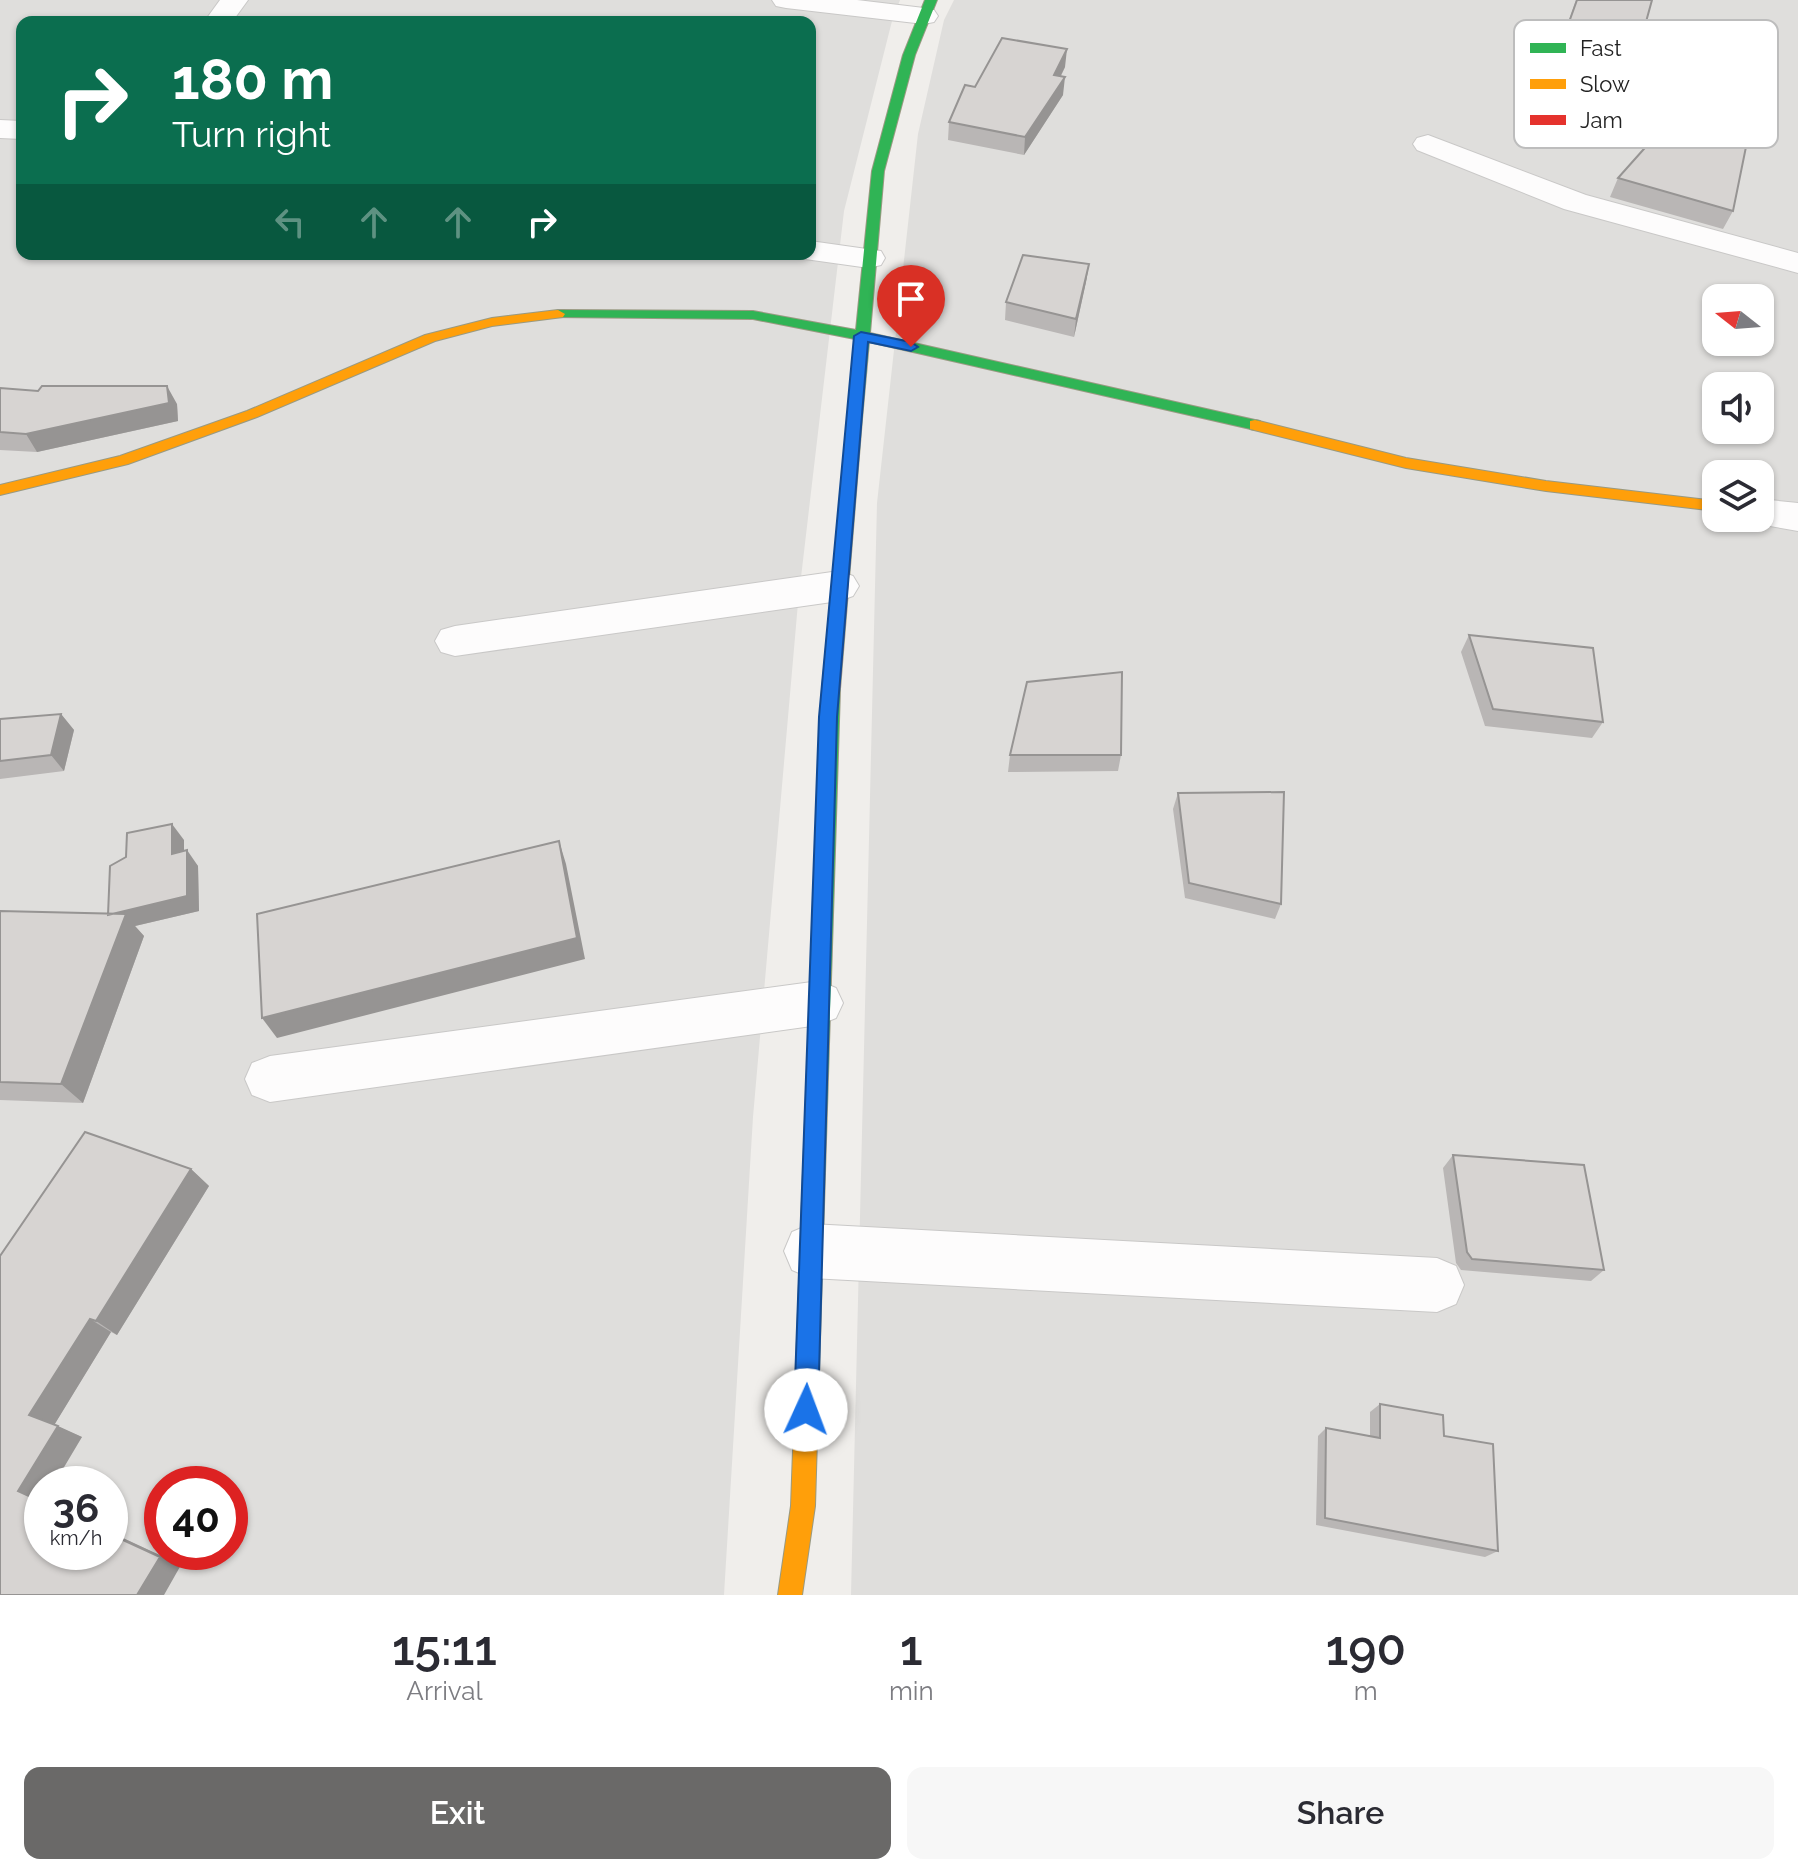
<!DOCTYPE html>
<html lang="en">
<head>
<meta charset="utf-8">
<style>
	:root { --surface:#fff; --page:#f7f7f7; --text:#2b2b33; --muted:#7c7c81; --accent:#6a6968 }
	body { margin:0; font-family:Raleway,sans-serif; background:var(--page); color:var(--text); height:100vh; display:flex; flex-direction:column; font-size:30px; white-space:nowrap }
	* { box-sizing:border-box; margin:0 }
	p { font-size:26px; color:var(--muted) }
	.icon { flex:none; width:44px; height:44px; fill:none; stroke:currentColor; stroke-width:2; stroke-linecap:round; stroke-linejoin:round }
	.map { position:relative; height:1595px; overflow:hidden }
	.sheet { display:flex; flex-direction:column; background:var(--surface); flex:1 }
	.sheet>* { flex:none }
	.guide { position:absolute; left:16px; top:16px; width:800px; height:244px; border-radius:16px; box-shadow:0 2px 6px #0004; background:#0b6e4f; color:#fff; overflow:hidden }
	.needle { width:52px; rotate:287deg }
	.buttons { position:absolute; left:1702px; top:284px; display:grid; gap:16px }
	.buttons a { display:grid; place-items:center; width:72px; height:72px; border-radius:16px; background:var(--surface); box-shadow:0 2px 6px #0004; font-size:40px }
	.speed { position:absolute; left:24px; top:1466px; display:flex; gap:16px; font-size:40px; font-weight:700; text-align:center }
	.speed>* { display:grid; place-content:center; width:104px; height:104px; border-radius:50%; background:var(--surface); box-shadow:0 2px 6px #0004; line-height:1 }
	.speed small { font-size:20px; font-weight:400 }
	.speed .limit { border:12px solid #d22; background:#fff; color:#111 }
	.pin { position:absolute; display:grid; place-items:center; width:68px; height:68px; color:#fff; margin:-82px -34px; border-radius:50% 50% 50% 0; rotate:-45deg; box-shadow:0 0 8px #0007 }
	.pin .icon { rotate:45deg }
	.me { position:absolute; width:88px; margin:-44px; rotate:2deg; stroke-linejoin:round; filter:drop-shadow(0 0 6px #0008) }
	.turn { display:flex; align-items:center; gap:28px; height:168px; padding:0 24px; font-size:36px }
	.turn .icon { width:104px; height:104px; stroke-width:2.5 }
	.turn b { display:block; font-size:56px; line-height:68px }
	.lanes { display:flex; align-items:center; height:76px; padding:0 24px; background:#0003; justify-content:center; gap:40px; direction:ltr }
	.lanes .off { opacity:.35 }
	.eta { display:flex; justify-content:space-evenly; align-items:center; height:136px; text-align:center }
	.eta b { font-size:48px; font-weight:600; line-height:56px }
	.button { display:flex; gap:16px; margin-top:auto; padding:16px 24px }
	.button a { flex:1; height:92px; border-radius:16px; background:var(--accent); color:#fff; font-size:32px; font-weight:600; line-height:92px; text-align:center }
	.button a+a { background:var(--page); color:var(--text) }
	.map>svg:first-child { display:block }
</style>
</head>
<body>
<div class="map">
<svg width="1798" height="1595" viewBox="0 0 1798 1595">
	<rect width="100%" height="100%" fill="#f0eeeb"/>
	<path fill="#dfdedc" fill-rule="evenodd" d="M0,0H900L892,21L844,211L798,603L753,1117L724,1595H0ZM22,22H810V254H22ZM42,1484H110V1552H42ZM162,1484H230V1552H162Z
		M954,0H1798V1595H851L877,503L918,134L944,20ZM1716,298H1760V342H1716ZM1716,386H1760V430H1716ZM1716,474H1760V518H1716Z"/>
	<g fill="none" stroke-linecap="round" stroke-linejoin="round">
		<defs>
			<path id="street" d="M220,0H248L232,22H204Z
				M772,0H857L924,8L934,10L938,16L934,22L924,24L786,8L776,6Z
				M0,120L22,121V139L0,138Z
				M1428,135L1586,195L1798,253V273L1564,209L1417,150L1413,144L1417,138Z
				M810,241L881,251L885,258L881,265L869,268L798,258L796,254H810Z
				M1760,499L1798,503V531L1747,522L1744,518H1760Z
				M839,571L853,576L859,586L853,596L839,601L455,656L441,652L435,641L441,630L455,626Z
				M819,981L836,988L843,1003L836,1018L819,1025L270,1102L252,1095L245,1079L252,1063L270,1056Z
				M811,1224L1437,1258L1456,1266L1464,1285L1456,1304L1437,1312L811,1278L792,1270L784,1251L792,1232Z"/>
			<path id="fast" d="M925,0H937L915,55L884,171L870,333L1255,420L1260,421V429L1255,430L869,342L862,419L855,424L848,419L855,339L753,319L553,317L551,314L558,310L753,311L856,330L872,171L903,55Z
				M831,682L840,689L825,1173L821,1180L814,1183L807,1180L803,1173L822,689Z"/>
			<path id="slow" d="M558,310L565,314L563,317L492,326L435,341L257,417L128,464L0,495V485L120,456L247,411L425,335L492,318Z
				M1255,420L1406,458L1546,481L1716,501V511L1546,491L1406,468L1250,429V421Z
				M814,1163L821,1166L825,1173L815,1506L802,1595H778L791,1506L803,1173L807,1166Z"/>
			<path id="jam" d="M855,414L862,419L840,689L831,696L822,689L848,419Z"/>
		</defs>
		<use href="#street" stroke="#c9c8c7" stroke-width="2"/>
		<use href="#fast" stroke="#999a82" stroke-width="2"/>
		<use href="#slow" stroke="#999a82" stroke-width="2"/>
		<use href="#jam" stroke="#999a82" stroke-width="2"/>
		<use href="#street" fill="#fdfcfc" fill-rule="evenodd"/>
		<use href="#fast" fill="#30b455" fill-rule="evenodd"/>
		<use href="#slow" fill="#ff9f0a" fill-rule="evenodd"/>
		<use href="#jam" fill="#e5322d" fill-rule="evenodd"/>
	</g>
	<path fill="#b9b6b5" d="M1576,0L1641,40L1634,55L1562,40Z
		M1666,25L1727,132L1733,211L1723,229L1610,197L1618,178L1644,150L1646,73Z
		M1065,67L1061,76L1063,95L1024,155L948,140L949,122L975,87Z
		M1089,264L1086,282L1074,337L1005,320L1006,302Z
		M0,388L177,404L178,421L37,452L0,450Z
		M1469,635L1603,722L1592,738L1485,726L1461,652Z
		M61,714L74,730L64,771L0,779V719Z
		M1010,755H1121L1118,771L1008,772Z
		M1178,793L1281,904L1275,919L1185,898L1173,809Z
		M184,840V851L198,866L199,911L135,926L144,936L83,1103L0,1100V911L108,914Z
		M1453,1155L1604,1270L1591,1281L1461,1270L1456,1263L1443,1168Z
		M191,1169L209,1186L117,1335L111,1332L54,1425L82,1437L42,1484V1552H110V1532L181,1565L0,1595V1256Z
		M1380,1404L1444,1436L1498,1551L1485,1557L1316,1525L1318,1436L1326,1428L1370,1436V1412Z"/>
	<path fill="#969493" d="M1067,49L1065,67L1052,93L1054,75Z
		M1065,77L1063,95L1024,155L1025,137Z
		M1089,264L1086,282L1074,337L1076,319Z
		M167,386L177,404L178,421L37,452L26,434Z
		M61,714L74,730L64,771L51,755Z
		M172,824L184,840V869L172,854Z
		M559,841L566,864L585,959L277,1038L262,1018Z
		M187,850L198,866L199,911L135,926L144,936L83,1103L61,1084L108,915Z
		M191,1169L209,1186L117,1335L96,1321Z
		M90,1319L111,1332L53,1427L29,1415Z
		M58,1426L82,1437L54,1484H42V1502L18,1491Z
		M110,1532L181,1565L164,1595H137Z"/>
	<path fill="#d7d4d2" stroke="#969493" stroke-width="2" d="M1577,0H1652L1641,40L1568,25Z
		M1666,25L1755,46L1727,132L1748,137L1733,211L1618,178L1651,141L1653,55Z
		M1002,38L1067,49L1054,75L1065,77L1025,137L949,122L965,85L975,87Z
		M1023,255L1089,264L1076,319L1006,302Z
		M42,386H167L169,403L26,434L0,432V388L38,391Z
		M1469,635L1593,648L1603,722L1493,709Z
		M1122,672L1121,755H1010L1027,682Z
		M61,714L51,755L0,761V719Z
		M1284,792L1281,904L1189,883L1178,793Z
		M172,824V854L187,850V896L108,915L110,866L126,857L127,833Z
		M559,841L577,938L262,1018L257,914Z
		M0,911L126,914L61,1084L0,1082Z
		M85,1132L191,1169L96,1321L90,1319L29,1415L58,1426L18,1491L42,1502V1552H110V1534L160,1557L137,1595H0V1256Z
		M1453,1155L1584,1165L1604,1270L1472,1259L1467,1252Z
		M1380,1404L1443,1415L1444,1436L1493,1444L1498,1551L1325,1518L1326,1428L1380,1438Z"/>
	<path fill="#1a73e8" stroke="#114b97" stroke-width="2" d="M861,332L911,342L918,347L911,351L868,342L837,717L818,1410L815,1419L806,1422L798,1419L794,1410L819,717L854,336Z"/>
	<rect x="1514" y="20" width="264" height="128" rx="12" fill="#fff" stroke="#bdbdbd" stroke-width="2"/>
	<rect x="1530" y="43" width="36" height="10" fill="#30b455"/>
	<rect x="1530" y="79" width="36" height="10" fill="#ff9f0a"/>
	<rect x="1530" y="115" width="36" height="10" fill="#e5322d"/>
	<g font-size="22" fill="#222">
		<text x="1580" y="56">Fast</text>
		<text x="1580" y="92">Slow</text>
		<text x="1580" y="128">Jam</text>
	</g>
</svg>
<div class="buttons">
<a><svg class="needle" viewBox="-14 -14 28 28"><path d="M0-13l5 13h-10z" fill="#e53935"/><path d="M0 13l5-13h-10z" fill="#7c7c81"/></svg></a>
<a><svg class="icon" aria-label="sound" viewBox="0 0 24 24"><path d="M4 9h4l5-4v14l-5-4H4zM17 9q2 3 0 6"/></svg></a>
<a><svg class="icon" aria-label="layers" viewBox="0 0 24 24"><path d="M12 4l9 5-9 5-9-5zM3 14l9 5 9-5"/></svg></a>
</div>
<div class="speed"><div>36<small>km/h</small></div><div class="limit">40</div></div>
<div class="pin" style="left:911px;top:347px;background:#d93025"><svg class="icon" aria-label="arrive" viewBox="0 0 24 24"><path d="M6 21V4h12l-3 4 3 4H6"/></svg></div>
<svg class="me" style="left:806px;top:1410px" viewBox="-20 -20 40 40"><circle r="19" fill="#fff"/><path d="M0-13L10 11 0 6-10 11z" fill="#1a73e8"/></svg>
<div class="guide">
<div class="turn"><svg class="icon" aria-label="right" viewBox="0 0 24 24"><path d="M7 20v-9h11M14 6l5 5-5 5"/></svg><div><b>180 m</b>Turn right</div></div>
<div class="lanes"><svg class="icon off" aria-label="left" viewBox="0 0 24 24"><path d="M17 20v-9H6M10 6l-5 5 5 5"/></svg><svg class="icon off" aria-label="ahead" viewBox="0 0 24 24"><path d="M12 20V5M6 11l6-6 6 6"/></svg><svg class="icon off" aria-label="ahead" viewBox="0 0 24 24"><path d="M12 20V5M6 11l6-6 6 6"/></svg><svg class="icon" aria-label="right" viewBox="0 0 24 24"><path d="M7 20v-9h11M14 6l5 5-5 5"/></svg></div>
</div>
</div>
<section class="sheet">
<div class="eta">
<div><b>15:11</b><p>Arrival</p></div>
<div><b>1</b><p>min</p></div>
<div><b>190</b><p>m</p></div>
</div>
<div class="button"><a>Exit</a><a>Share</a></div>
</section>
</body>
</html>
